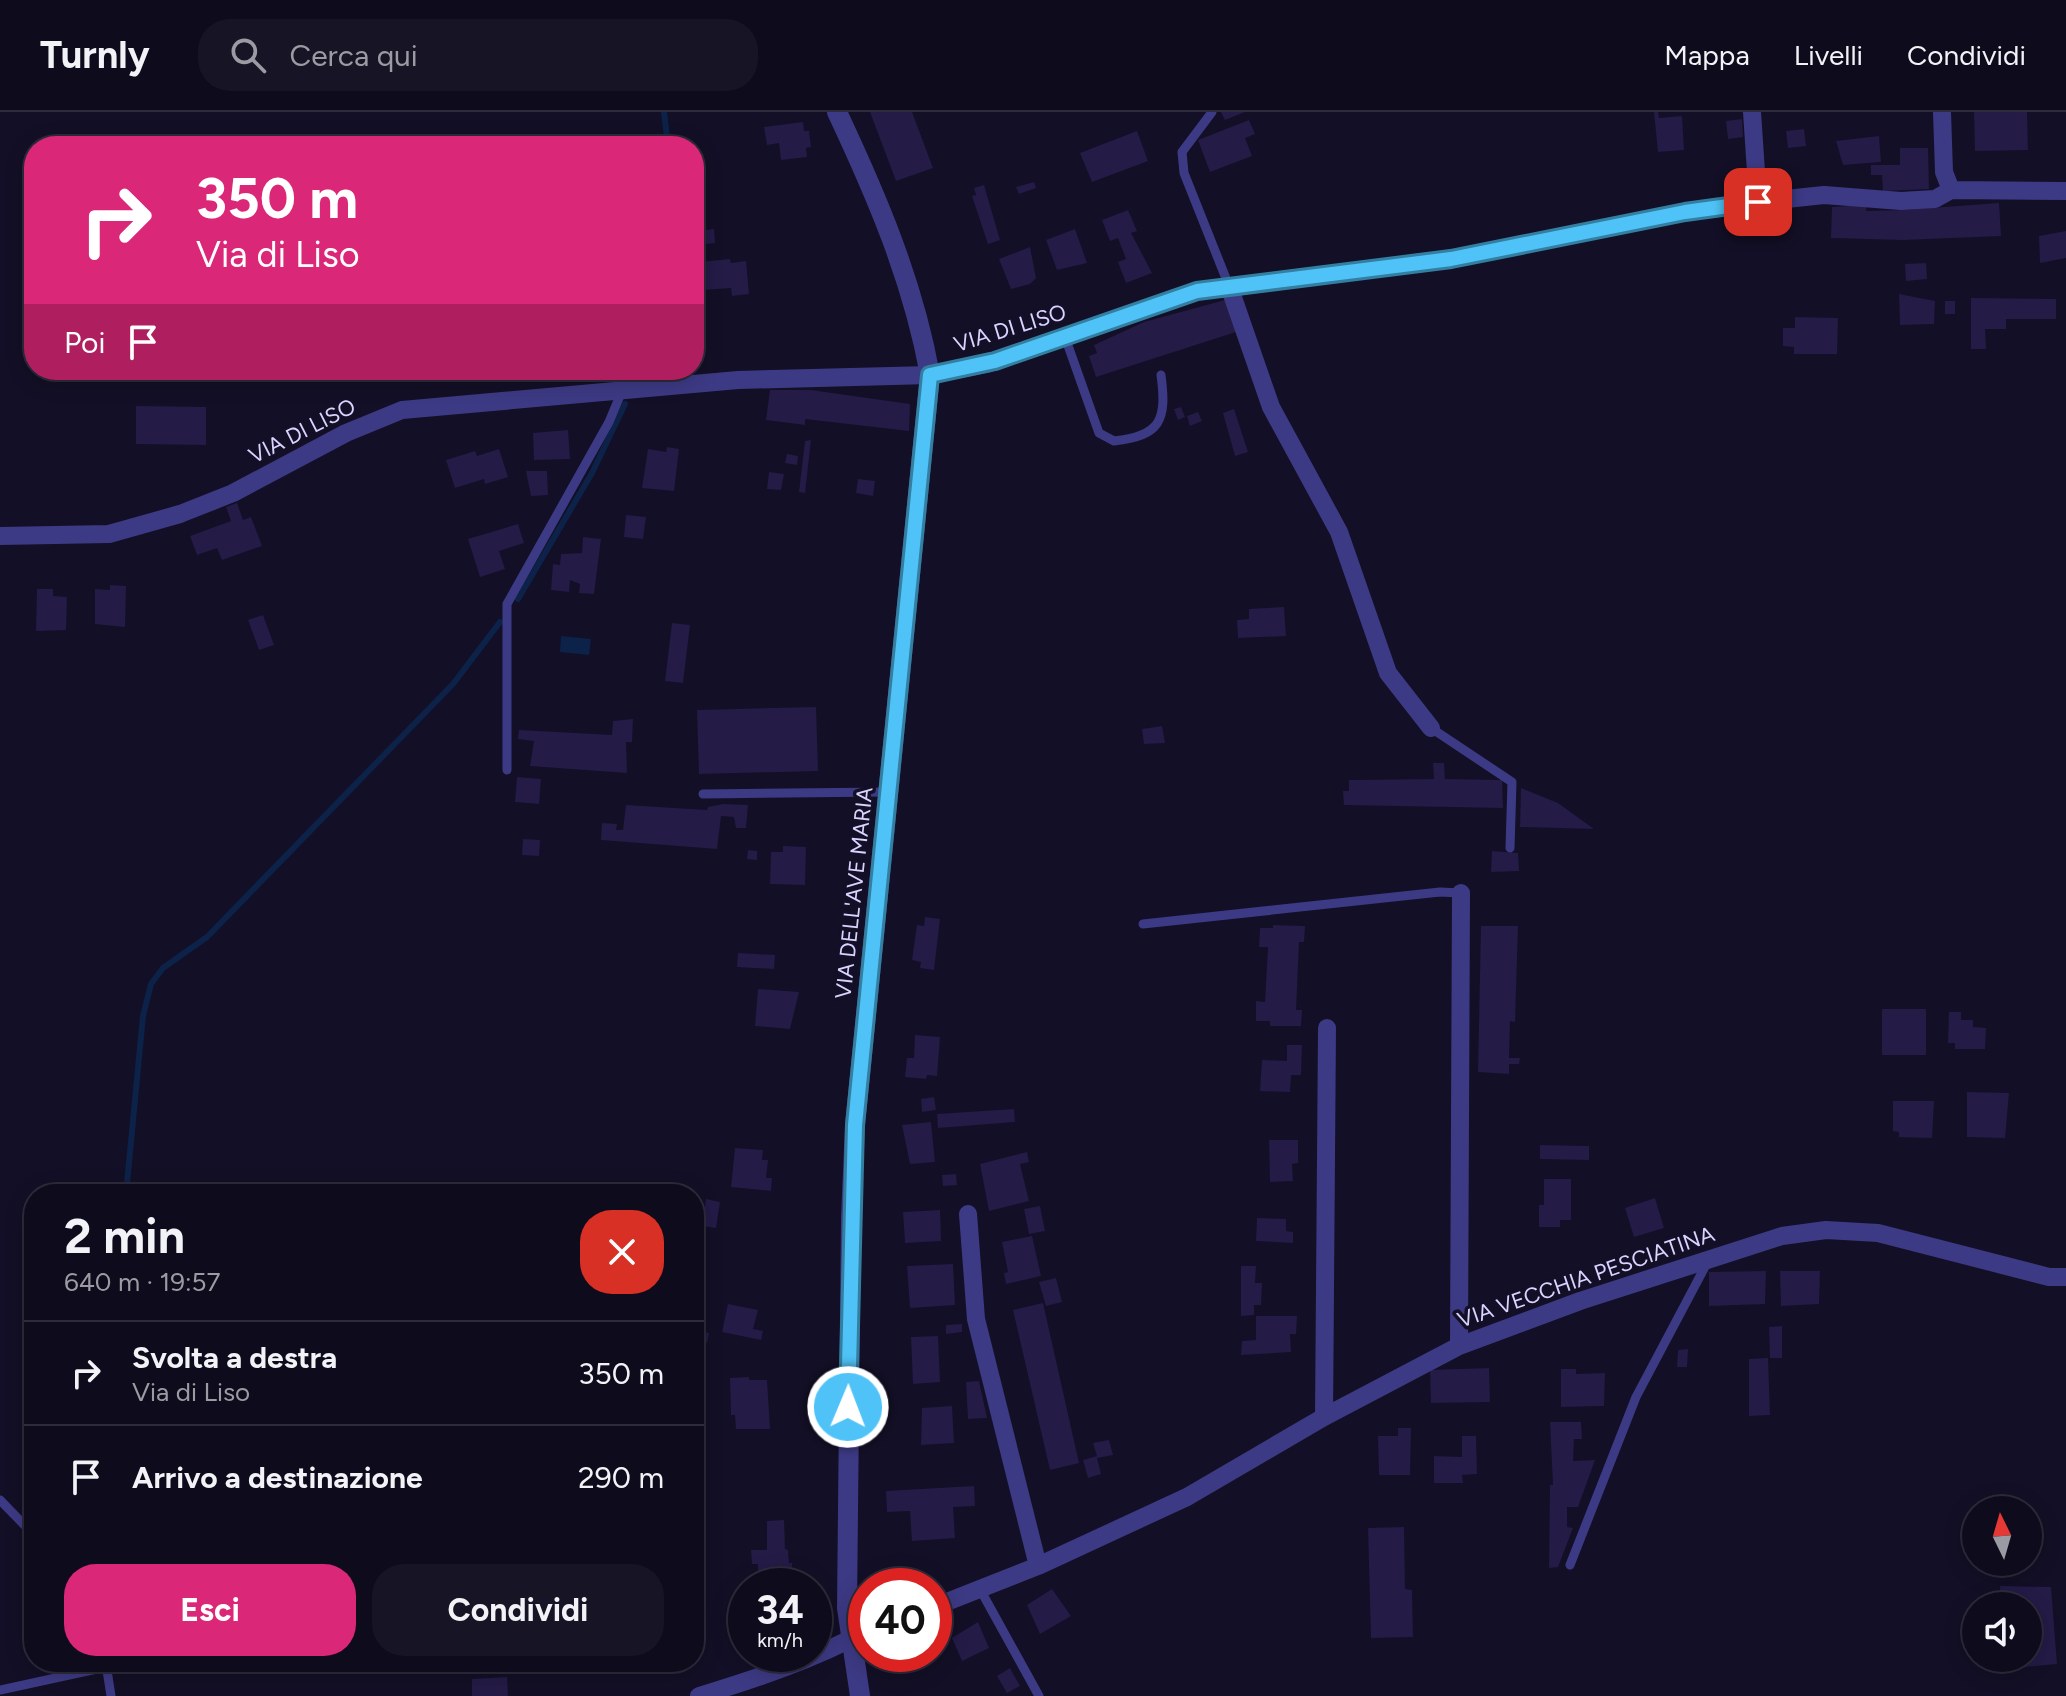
<!DOCTYPE html>
<html lang="it">
<head>
<meta charset="utf-8">
<style>
	:root { --surface:#0e0b1c; --page:#171425; --text:#f1f3f6; --muted:#9b9ba3; --line:#2e2b3b; --accent:#db2777 }
	body { margin:0; font-family:Figtree,sans-serif; background:var(--page); color:var(--text); height:100vh; display:flex; flex-direction:column; font-size:30px; white-space:nowrap }
	* { box-sizing:border-box; margin:0 }
	p { font-size:26px; color:var(--muted) }
	.icon { flex:none; width:44px; height:44px; fill:none; stroke:currentColor; stroke-width:2; stroke-linecap:round; stroke-linejoin:round }
	.map { position:relative; flex:1; overflow:hidden }
	.panel { position:absolute; left:24px; top:1072px; width:680px; height:488px; display:flex; flex-direction:column; background:var(--surface); border-radius:32px; box-shadow:0 4px 20px #0003,0 0 0 2px var(--line) }
	.panel>* { flex:none }
	.hud { position:absolute; left:24px; top:24px; width:680px; height:244px; border-radius:32px; box-shadow:0 4px 20px #0003,0 0 0 2px var(--line); background:#db2777; color:#fff; overflow:hidden }
	.needle { width:52px; rotate:355deg }
	.buttons { position:absolute; left:1962px; top:1384px; display:grid; gap:16px }
	.buttons a { display:grid; place-items:center; width:80px; height:80px; border-radius:50%; background:var(--surface); box-shadow:0 4px 20px #0003,0 0 0 2px var(--line); font-size:40px }
	.speed { position:absolute; left:728px; top:1456px; display:flex; gap:16px; font-size:40px; font-weight:700; text-align:center }
	.speed>* { display:grid; place-content:center; width:104px; height:104px; border-radius:50%; background:var(--surface); box-shadow:0 4px 20px #0003,0 0 0 2px var(--line); line-height:1 }
	.speed small { font-size:20px; font-weight:400 }
	.speed .limit { border:12px solid #d22; background:#fff; color:#111 }
	.pin { position:absolute; display:grid; place-items:center; width:68px; height:68px; color:#fff; margin:-34px; border-radius:16px; box-shadow:0 4px 12px #0006 }
	.me { position:absolute; width:88px; margin:-44px; rotate:1deg; stroke-linejoin:round; filter:drop-shadow(0 0 6px #0008) }
	.turn { display:flex; align-items:center; gap:28px; height:168px; padding:0 40px; font-size:36px }
	.turn .icon { width:104px; height:104px; stroke-width:2.5 }
	.turn b { display:block; font-size:56px; line-height:68px }
	.then { display:flex; align-items:center; height:76px; padding:0 40px; background:#0003; gap:16px; font-size:30px }
	.round { display:grid; place-items:center; flex:none; width:84px; height:84px; border-radius:32px; background:var(--page) }
	.headline { display:flex; align-items:center; justify-content:space-between; height:136px; padding:0 40px }
	h1 { font-size:48px; font-weight:700; line-height:60px }
	.cta { display:flex; gap:16px; margin-top:auto; padding:16px 40px }
	.cta a { flex:1; height:92px; border-radius:32px; background:var(--accent); color:#fff; font-size:32px; font-weight:700; line-height:92px; text-align:center }
	.cta a+a { background:var(--page); color:var(--text) }
	ul { padding:0; list-style:none }
	li { display:flex; align-items:center; gap:24px; height:104px; padding:0 40px; border-top:2px solid var(--line) }
	li div { flex:1 }
	li b { display:block; font-size:30px }
	li em { font-style:normal }
	header { display:flex; align-items:center; gap:48px; box-sizing:border-box; height:112px; padding:0 40px; background:var(--surface); border-bottom:2px solid var(--line) }
	header strong { font-size:38px }
	nav { display:flex; gap:44px; margin-inline-start:auto; font-size:28px }
	.search { width:560px; height:72px; background:var(--page); display:flex; align-items:center; gap:20px; box-sizing:border-box; padding:0 28px; border-radius:32px; color:var(--muted); font-size:30px }
	.map>svg:first-child { display:block }
</style>
</head>
<body>
<header>
<strong>Turnly</strong>
<div class="search"><svg class="icon" aria-label="search" viewBox="0 0 24 24"><circle cx="10" cy="10" r="6"/><path d="M15 15l6 6"/></svg>Cerca qui</div>
<nav><a>Mappa</a><a>Livelli</a><a>Condividi</a></nav>
</header>
<div class="map">
<svg width="2066" height="1584" viewBox="0 0 2066 1584">
	<rect width="100%" height="100%" fill="#130f26"/>
	<path fill="#0c2248" d="M561,524L591,527L589,543L560,540Z"/>
	<g fill="none" stroke-linecap="round" stroke-linejoin="round">
		<path stroke="#0c2248" stroke-width="6" d="M664,0L668,34
			M518,487L592,361L625,292
			M126,1082L143,904L151,872L163,856L207,825L453,572L500,510"/>
	</g>
	<path fill="#241b47" d="M870,0H912L933,56L896,69Z
		M1221,0H1245L1225,8Z
		M1654,0H1658L1659,6L1682,4L1684,38L1658,40Z
		M1974,0H2027L2028,38L1975,39Z
		M1742,7L1743,25L1728,27L1726,9Z
		M1249,8L1255,22L1245,26L1252,44L1210,60L1198,28Z
		M803,10L804,19H809L811,35L806,36L807,45L781,48L779,31L767,33L764,15Z
		M1804,17L1806,34L1788,36L1786,19Z
		M1137,19L1148,49L1092,70L1080,41Z
		M1879,24L1881,50L1843,53L1836,29Z
		M1900,36H1928L1929,77L1883,79L1882,63H1871V53H1900Z
		M1034,70L1036,76L1019,82L1016,75Z
		M984,73L1000,128L988,132L972,84L976,83L974,76Z
		M1999,91L2001,124L1904,128L1831,126L1832,95L1866,93V99L1903,98Z
		M1128,98L1137,119L1131,121L1152,161L1126,171L1118,150L1126,147L1118,126L1110,129L1102,108Z
		M714,117L715,131L699,133L698,119Z
		M1075,117L1087,151L1057,158L1046,128Z
		M2066,119V146L2040,151L2039,124Z
		M1030,135L1036,166L1030,172L1011,177L999,147Z
		M730,147L731,151L746,149L749,182L732,184L731,176L702,178L699,150Z
		M1926,151L1927,167L1906,169L1905,152Z
		M1899,182L1935,189L1934,212L1900,213Z
		M1971,186L2056,187V207H2006V217H1985L1986,237H1971Z
		M1225,188L1239,219L1096,265L1089,244L1097,241L1094,233L1144,210Z
		M1945,189H1955V202H1945Z
		M1795,205L1838,206L1837,242H1794V235L1783,234V216H1795Z
		M770,278H811L910,292L909,319L805,307V313L766,308Z
		M136,294L206,295V333L136,332Z
		M1181,295L1185,305L1178,308L1174,297Z
		M1234,297L1248,340L1235,344L1223,301Z
		M1198,300L1202,309L1190,314L1187,304Z
		M568,318L570,347L534,348L533,321Z
		M811,328L805,381L799,380L805,329Z
		M667,335L679,337L674,379L642,376L648,337L666,340Z
		M499,337L508,365L485,372L484,367L455,376L446,348L475,339L477,344Z
		M787,342L798,344L797,353L785,351Z
		M526,359H547L548,383L531,384Z
		M769,360L784,362L781,378L767,377Z
		M858,367L875,369L873,384L856,381Z
		M237,391L243,408L251,405L262,434L222,448L217,436L197,443L190,424L231,409L226,395Z
		M626,403L646,405L643,427L624,425Z
		M518,412L524,431L499,439L505,457L480,465L468,427Z
		M583,425L601,427L594,482L579,481L580,472L570,468L569,480L551,478L553,452L560,453L561,442L582,441Z
		M110,473L126,474L125,515L95,512V477L110,478Z
		M37,477H53V484L67,485L66,518L36,519Z
		M1284,495L1286,524L1238,526L1237,508L1249,507V497Z
		M263,503L274,533L259,538L248,508Z
		M672,511L690,513L683,571L665,569Z
		M816,595L818,659L699,662L697,598Z
		M633,607L632,630H626L627,661L530,654L534,629L518,627L519,618L612,623L613,609Z
		M1162,614L1165,631L1144,632L1142,617Z
		M1433,651H1444L1445,667L1502,668L1503,696L1344,693L1343,679H1349V668L1434,667Z
		M517,665L541,667L539,692L515,690Z
		M1521,676L1558,691L1594,717L1520,715Z
		M723,692L748,693L746,716H736L734,705L721,704L717,737L601,728L602,711L617,712L616,718H623L626,693L707,698L708,695Z
		M523,727L540,728L539,744L522,743Z
		M783,734L806,735L805,773L770,772L771,740H783Z
		M748,738L757,739V748L747,747Z
		M1492,739L1518,741L1519,759L1491,760Z
		M925,805L940,807L934,858L920,856L921,850L912,848L917,813L924,814Z
		M1273,813L1305,814L1304,830H1299L1296,898H1302L1301,914H1270V909H1256V889L1265,890L1268,835H1259L1260,816H1273Z
		M1481,814H1518L1515,910L1510,909L1509,946H1520L1519,952H1509V962L1478,960Z
		M738,841L775,843L774,857L737,855Z
		M758,877L799,880L790,917L755,914Z
		M1882,897H1926V943H1882Z
		M1949,900H1961V908H1973V915L1986,916L1985,937H1955V931H1948Z
		M915,923L940,925L937,964L927,963L926,967L905,965L907,946H914Z
		M1287,933H1302L1301,963H1291L1290,980L1260,979L1262,948L1287,949Z
		M1967,980L2009,981L2005,1026L1967,1025Z
		M934,985L936,998L922,1000L921,987Z
		M1893,989H1934L1932,1026L1899,1025V1020L1893,1019Z
		M1014,997L1015,1010L938,1016L937,1002Z
		M931,1010L935,1050L910,1052L902,1013Z
		M1269,1028H1298V1051L1292,1052L1293,1069L1270,1070Z
		M1540,1033L1589,1034V1048L1540,1047Z
		M735,1036L763,1038L762,1048H768L766,1066H772L771,1079L731,1075Z
		M1027,1040L1029,1050L1020,1052L1029,1089L989,1099L980,1052Z
		M956,1062L957,1073L943,1074L942,1063Z
		M1544,1067H1571V1108H1560V1115H1539V1093H1544Z
		M1655,1086L1664,1116L1634,1125L1625,1096Z
		M706,1087L720,1090L716,1116L702,1114Z
		M1040,1094L1045,1119L1029,1122L1024,1097Z
		M940,1098L941,1129L905,1131L903,1100Z
		M1257,1106L1286,1107V1119L1293,1120V1131L1256,1129Z
		M1032,1124L1041,1164L1006,1172L1004,1161L1008,1160L1002,1130Z
		M953,1152L955,1193L910,1196L907,1154Z
		M1241,1154H1256L1255,1171H1262L1261,1193H1254V1203L1241,1204Z
		M1766,1159L1765,1192L1709,1194V1160Z
		M1780,1159H1820L1819,1192L1781,1194Z
		M1056,1166L1062,1190L1046,1194L1039,1170Z
		M1043,1191L1079,1351L1050,1358L1013,1198Z
		M728,1192L758,1198L753,1217L763,1219L761,1228L722,1220Z
		M1256,1204H1297L1296,1222H1290L1291,1240L1241,1243L1242,1229L1256,1228Z
		M962,1212V1220L946,1222V1213Z
		M1782,1214V1246H1770L1769,1215Z
		M694,1218L709,1221L707,1231L694,1228Z
		M938,1224L940,1270L913,1272L911,1225Z
		M1688,1237L1687,1255H1677L1678,1238Z
		M1768,1246L1770,1303L1749,1304V1247Z
		M1489,1256L1490,1290L1431,1291L1430,1258Z
		M1561,1257H1576V1262L1605,1261L1604,1294L1561,1295Z
		M749,1265V1268H767L770,1317H736L735,1303H731L730,1266Z
		M979,1269L987,1306L968,1307L966,1270Z
		M952,1294L954,1331L921,1333L922,1296Z
		M1550,1310H1581L1582,1327H1574L1573,1349L1595,1348L1578,1395H1567V1415L1573,1416L1558,1455L1549,1456L1550,1373H1553Z
		M1398,1316H1411L1410,1363H1379L1378,1324H1398Z
		M1462,1324H1476L1477,1362L1462,1363L1463,1371H1434V1344L1462,1345Z
		M1109,1328L1113,1343L1097,1346L1101,1362L1088,1366L1083,1348L1097,1344L1093,1331Z
		M974,1374L975,1394L953,1395L955,1426L912,1429L910,1399L887,1400L886,1379Z
		M784,1408L785,1437L788,1438L789,1451H792V1474H758V1452H752L751,1438H767V1409Z
		M1404,1415L1405,1477L1412,1478L1413,1525L1371,1526L1368,1416Z
		M2000,1474L2051,1475L2057,1552L2023,1555L2022,1546H2028V1494H2001Z
		M1052,1477L1071,1504L1040,1522L1027,1493Z
		M978,1510L989,1536L962,1549L952,1526Z
		M1010,1556L1020,1574L1007,1581L997,1564Z
		M507,1565L508,1584H472V1567Z"/>
	<g fill="none" stroke-linecap="round" stroke-linejoin="round">
		<path stroke="#3d3a85" stroke-width="9" d="M1212,0L1182,40L1184,61L1229,174
			M1065,225L1099,321L1114,329C1161,324 1167,308 1161,263
			M1431,616L1512,670L1510,736
			M507,658V492L609,310L622,279
			M703,682L888,680
			M1143,812L1440,780L1461,781
			M0,1388L34,1423
			M1570,1453L1636,1285L1707,1151
			M981,1479L1039,1584
			M106,1552L111,1584
			M0,1578L106,1555"/>
		<path stroke="#3d3a85" stroke-width="18" d="M1752,0L1758,90
			M1942,0L1944,60L1951,78
			M1229,174L1271,295L1339,420L1388,561L1431,616
			M0,424L109,422L180,402L233,381L346,321L402,298L738,268L930,263L987,252L1197,179L1451,147L1685,100L1758,90L1824,83L1901,89L1935,87L1951,78L2066,79
			M968,1102L976,1207L1038,1454
			M1459,1234L1461,781
			M1324,1305L1327,916
			M934,1495L1038,1454L1187,1385L1324,1305L1459,1234L1580,1189L1782,1124L1826,1118L1878,1121L2049,1165H2066
			M699,1584C758,1566 812,1548 866,1519"/>
		<path stroke="#3d3a85" stroke-width="20" d="M837,0C877,85 913,169 930,263L855,1013L851,1106L847,1496L860,1584"/>
	</g>
	<g fill="none" stroke-linecap="round" stroke-linejoin="round">
		<defs>
			<path id="route" d="M848,1295L855,1013L930,263L995,249L1197,179L1451,147L1685,100L1758,90"/>
		</defs>
		<use href="#route" stroke="#337fa1" stroke-width="20"/>
		<use href="#route" stroke="#4fc3f7" stroke-width="14"/>
	</g>
	<g text-anchor="middle" dominant-baseline="central" stroke-width="7" stroke-linejoin="round" paint-order="stroke">
		<g font-size="22" fill="#d9d4ff" stroke="#130f26">
			<text transform="translate(1010 216) rotate(-17)">VIA DI LISO</text>
			<text transform="translate(302 319) rotate(-27)">VIA DI LISO</text>
			<text transform="translate(854 781) rotate(-84)">VIA DELL'AVE MARIA</text>
			<text transform="translate(1586 1165) rotate(-19)">VIA VECCHIA PESCIATINA</text>
		</g>
	</g>
</svg>
<div class="buttons">
<a><svg class="needle" viewBox="-14 -14 28 28"><path d="M0-13l5 13h-10z" fill="#e53935"/><path d="M0 13l5-13h-10z" fill="#9b9ba3"/></svg></a>
<a><svg class="icon" aria-label="sound" viewBox="0 0 24 24"><path d="M4 9h4l5-4v14l-5-4H4zM17 9q2 3 0 6"/></svg></a>
</div>
<div class="speed"><div>34<small>km/h</small></div><div class="limit">40</div></div>
<div class="pin" style="left:1758px;top:90px;background:#d93025"><svg class="icon" aria-label="arrive" viewBox="0 0 24 24"><path d="M6 21V4h12l-3 4 3 4H6"/></svg></div>
<svg class="me" style="left:848px;top:1295px" viewBox="-20 -20 40 40"><circle r="17" fill="#4fc3f7" stroke="#fff" stroke-width="3"/><path d="M0-11L8 9 0 5-8 9z" fill="#fff"/></svg>
<div class="hud">
<div class="turn"><svg class="icon" aria-label="right" viewBox="0 0 24 24"><path d="M7 20v-9h11M14 6l5 5-5 5"/></svg><div><b>350 m</b>Via di Liso</div></div>
<div class="then">Poi<svg class="icon" aria-label="arrive" viewBox="0 0 24 24"><path d="M6 21V4h12l-3 4 3 4H6"/></svg></div>
</div>
<section class="panel">
<div class="headline"><div><h1>2 min</h1><p>640 m · 19:57</p></div><a class="round" style="background:#d93025;color:#fff"><svg class="icon" aria-label="close" viewBox="0 0 24 24"><path d="M6 6l12 12M18 6L6 18"/></svg></a></div>
<ul>
<li><svg class="icon" aria-label="right" viewBox="0 0 24 24"><path d="M7 20v-9h11M14 6l5 5-5 5"/></svg><div><b>Svolta a destra</b><p>Via di Liso</p></div><em>350 m</em></li>
<li><svg class="icon" aria-label="arrive" viewBox="0 0 24 24"><path d="M6 21V4h12l-3 4 3 4H6"/></svg><div><b>Arrivo a destinazione</b></div><em>290 m</em></li>
</ul>
<div class="cta"><a>Esci</a><a>Condividi</a></div>
</section>
</div>
</body>
</html>
